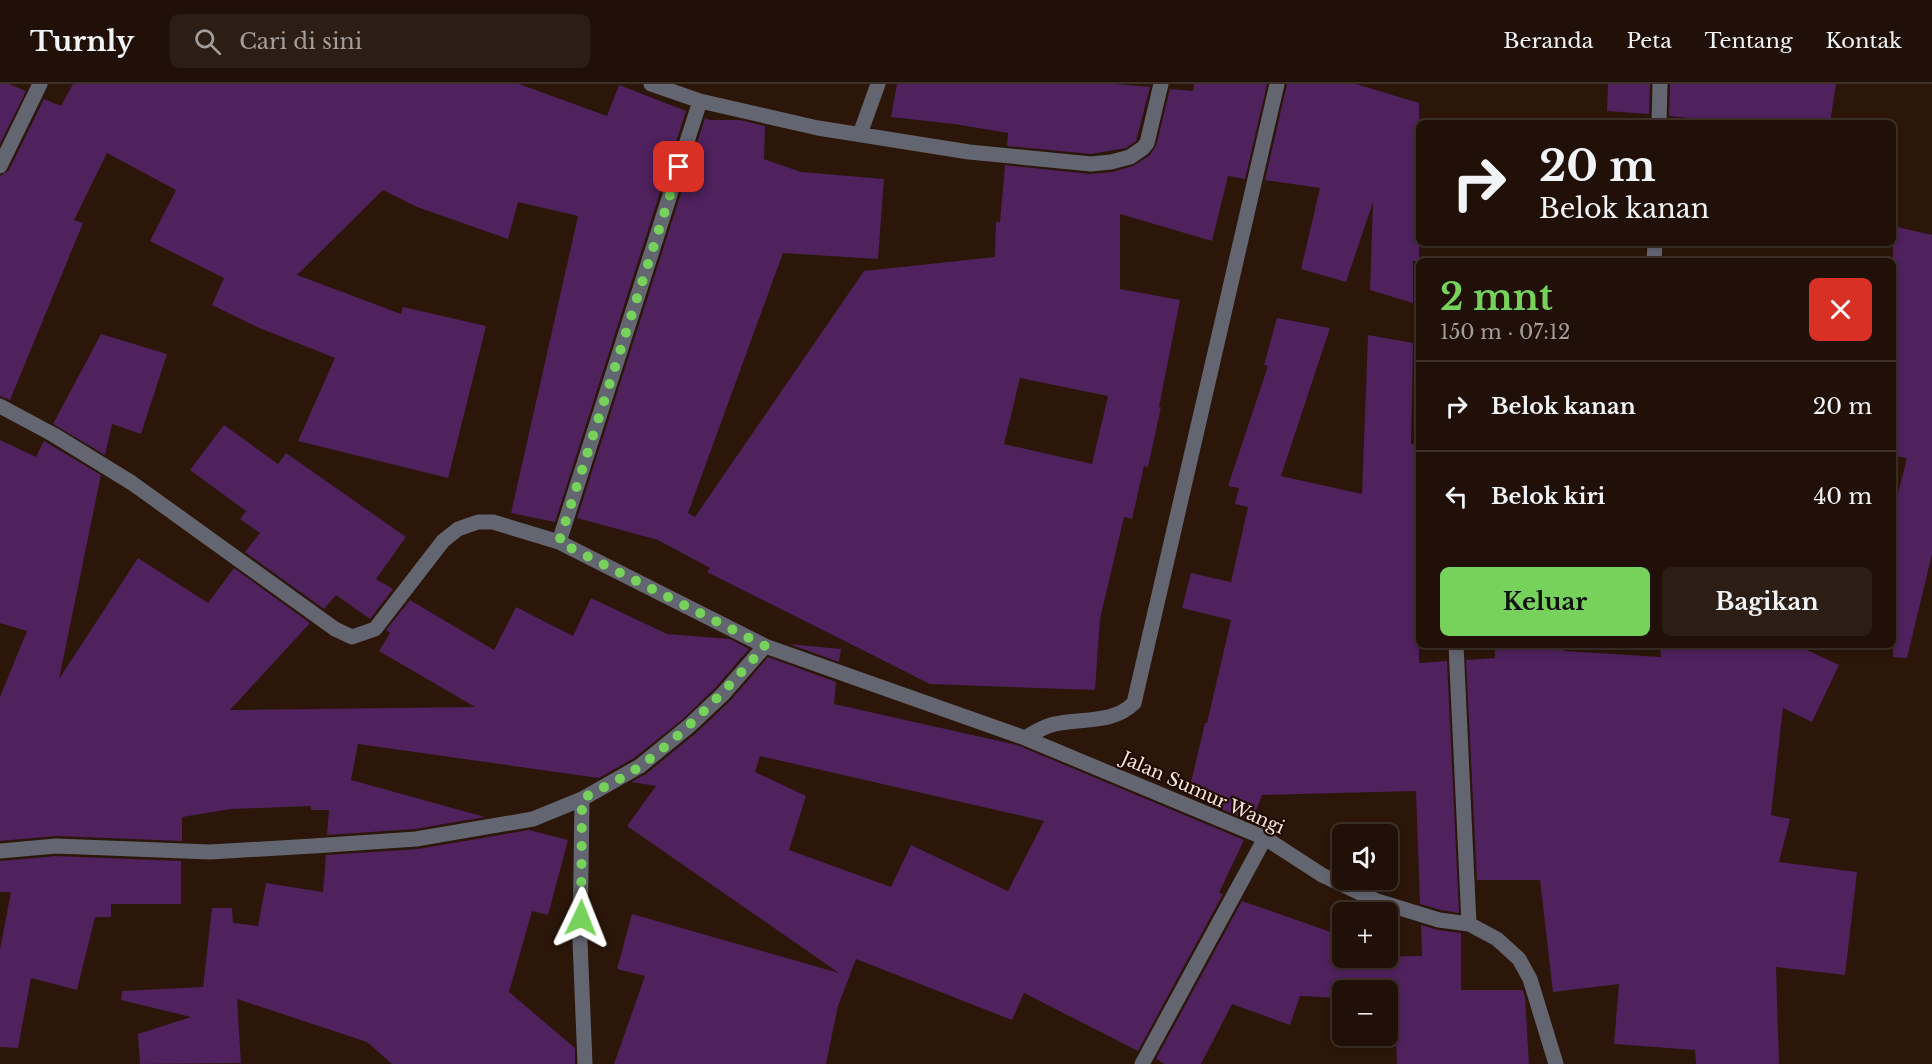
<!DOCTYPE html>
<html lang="id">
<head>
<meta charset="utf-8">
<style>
	:root { --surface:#201007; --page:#2d1e15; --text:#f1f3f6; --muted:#a29d9b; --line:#3d3028; --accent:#76d25a }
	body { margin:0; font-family:"Libre Baskerville",serif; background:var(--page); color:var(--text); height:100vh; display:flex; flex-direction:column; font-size:22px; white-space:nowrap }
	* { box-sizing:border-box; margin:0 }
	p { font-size:20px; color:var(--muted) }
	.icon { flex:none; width:33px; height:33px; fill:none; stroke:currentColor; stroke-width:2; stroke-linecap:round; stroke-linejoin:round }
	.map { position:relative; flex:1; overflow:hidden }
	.panel { position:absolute; left:1416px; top:174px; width:480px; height:390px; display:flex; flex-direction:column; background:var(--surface); border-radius:9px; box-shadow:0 3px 9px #0003,0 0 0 2px var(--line) }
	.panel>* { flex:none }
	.hud { position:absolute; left:1416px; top:36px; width:480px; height:126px; border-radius:9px; box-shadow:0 3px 9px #0003,0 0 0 2px var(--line); background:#201007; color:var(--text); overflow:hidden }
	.controls { position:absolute; left:1332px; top:740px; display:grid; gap:12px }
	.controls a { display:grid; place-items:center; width:66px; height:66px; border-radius:9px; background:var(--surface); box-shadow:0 3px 9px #0003,0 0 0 2px var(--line); font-size:30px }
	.pin { position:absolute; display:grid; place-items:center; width:51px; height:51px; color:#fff; margin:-26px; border-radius:12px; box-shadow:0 3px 9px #0006 }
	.me { position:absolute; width:66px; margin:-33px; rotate:2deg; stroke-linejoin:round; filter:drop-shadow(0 0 4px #0008) }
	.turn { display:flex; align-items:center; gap:21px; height:126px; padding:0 24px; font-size:27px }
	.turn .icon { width:78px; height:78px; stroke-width:2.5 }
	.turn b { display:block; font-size:42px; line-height:51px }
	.round { display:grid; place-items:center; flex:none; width:63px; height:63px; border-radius:9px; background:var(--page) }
	.head { display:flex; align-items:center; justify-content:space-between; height:102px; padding:0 24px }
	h1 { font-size:36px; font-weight:800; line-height:45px; color:var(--accent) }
	.cta { display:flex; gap:12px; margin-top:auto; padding:12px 24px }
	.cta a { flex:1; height:69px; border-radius:9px; background:var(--accent); color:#111; font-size:24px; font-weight:800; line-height:69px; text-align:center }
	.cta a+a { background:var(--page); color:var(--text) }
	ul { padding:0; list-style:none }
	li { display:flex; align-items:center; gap:18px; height:90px; padding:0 24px; border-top:2px solid var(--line) }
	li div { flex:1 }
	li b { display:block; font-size:22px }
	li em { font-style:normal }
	header { display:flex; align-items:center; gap:36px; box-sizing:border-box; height:84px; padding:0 30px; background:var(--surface); border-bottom:2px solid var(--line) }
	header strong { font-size:28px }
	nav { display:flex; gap:33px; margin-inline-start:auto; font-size:21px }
	.search { width:420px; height:54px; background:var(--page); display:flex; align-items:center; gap:15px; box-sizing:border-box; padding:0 21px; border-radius:9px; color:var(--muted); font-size:22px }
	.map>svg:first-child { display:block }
</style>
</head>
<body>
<header>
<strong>Turnly</strong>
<div class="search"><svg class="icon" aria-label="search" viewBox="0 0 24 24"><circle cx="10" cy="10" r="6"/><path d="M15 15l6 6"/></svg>Cari di sini</div>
<nav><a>Beranda</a><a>Peta</a><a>Tentang</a><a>Kontak</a></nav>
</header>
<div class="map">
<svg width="1932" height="980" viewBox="0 0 1932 980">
	<rect width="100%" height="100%" fill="#2b1609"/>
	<path fill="#4f215d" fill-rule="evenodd" d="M0,0H9L26,7L0,60Z
		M73,0H519L607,32L619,1L686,27L555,438L511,429L578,132L518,118L508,155L417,123L383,106L297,191L401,230L403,223L486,242L448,394L298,357L335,274L257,243L212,221L224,194L150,157L176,106L107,69L74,136L83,139L10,316L0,312V92L9,86L44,15L61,22Z
		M897,0H1114L1150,3L1136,57L1126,64L1091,70L1007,62L1008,49L954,40L891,33Z
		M1194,0H1267L1245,95L1228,92L1212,157L1120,130V205L1180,216L1159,323H1161L1148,383L1144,382L1132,435L1124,433L1100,535L1095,606L930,600L707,488L710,484L658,456L577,434L705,34L710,36H740L765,42L764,75L801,88L884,95L878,175L783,169L688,429L695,433L864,187L995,173L996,138H1000L1005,81L1090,90L1112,88L1133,82L1149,72L1156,62L1170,5L1193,7ZM1020,294L1108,312L1092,380L1004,360Z
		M1287,0H1356L1419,19V177H1413V219L1370,206L1373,118L1346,198L1301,185L1320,104L1265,96Z
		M1608,0H1650L1649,30L1607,27Z
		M1670,0H1836L1830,39H1699V35L1669,32Z
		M1893,142L1932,151V470L1907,574L1893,573V429L1907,374L1893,372Z
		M1277,234L1330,244L1281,392L1362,410L1368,251L1413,259L1411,360L1419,361V579L1447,577L1459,829L1441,826L1420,820L1416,707L1262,711L1252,738L1188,711L1205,639H1207L1231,536L1182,524L1191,489L1231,498L1248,423L1235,420L1239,404L1228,402L1268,282L1264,281Z
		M101,250L167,270L141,350L112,340L105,371L53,340Z
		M224,341L278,380L286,369L406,453L376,495L393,505L370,535L336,511L324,525L245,468L260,449L240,435L246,427L190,386Z
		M0,356L36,373L44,357L101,391L59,595L138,474L208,519L234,484L310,539L230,626L475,623L379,567L390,549L386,546L410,516L494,566L516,523L573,552L591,514L667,550L730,555L749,565L716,603L683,635L634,674L599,694L358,660L351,696L485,733L415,745L327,751L329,726H311V722L231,725L182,733V757L56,752L0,757V613L27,547L0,539Z
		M789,560L841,565L839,578Z
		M1495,561H1564V567L1661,573L1660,561H1796L1839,581L1812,638L1783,624L1771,731L1790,735L1779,778L1857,788L1845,891L1776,883L1779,980H1696L1695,966L1614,960L1619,900L1553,908L1540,796H1477L1466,576L1495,574Z
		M768,573L836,598L834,620L1017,661L1244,756L1219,809L1223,810L1138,967L1024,909L1012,936L856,875L838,922L826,980H614L645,892L617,885L632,830L839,889L627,742L656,702L631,698L646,690L696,649L730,617ZM760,672L1044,737L1008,807L911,761L891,803L789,766L806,712L755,688Z
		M529,746L568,756L548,831L532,827L509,908L575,964V980H392L367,958L237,915L241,979L140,980L138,950L191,933L121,916L122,907L203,903L212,824H232L233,839L258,842L266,799L323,808L326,771L418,765Z
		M56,772L181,777V820H111V833H95L77,906L31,894L18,964L0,963V865L11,808H0V777Z
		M1242,817L1342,852V873L1422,872L1421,841L1438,846L1461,849V906H1523L1525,913L1529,980H1397L1396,954H1389L1390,915H1388V906H1342V914L1300,912L1290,941L1232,920L1201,980H1165L1156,975Z"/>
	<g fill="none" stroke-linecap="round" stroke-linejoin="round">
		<path stroke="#636671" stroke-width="15" d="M651,0L700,17L818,44L969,68L1091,80L1111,78L1130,73L1143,64L1147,59L1161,0
			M1659,39L1660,0
			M860,50L878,0
			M0,82L40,0
			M1654,177L1655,159
			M0,322L54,351L132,399L335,545L352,553L375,545L443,457L458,445L478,438H493L559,458L765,562L1025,654L1265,754L1322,791L1377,817L1439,836L1469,840L1497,855L1519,875L1530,895L1556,980
			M559,458L700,17
			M1456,561L1469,840
			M1025,654C1035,648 1044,642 1055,640C1082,634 1113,640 1134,619L1277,0
			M582,715L580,857L585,980
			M0,767L56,762L210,768L313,762L416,755L533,735L582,715L640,682L689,642L723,610L765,562
			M1142,980L1265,754"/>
	</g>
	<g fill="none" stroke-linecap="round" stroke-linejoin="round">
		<path stroke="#76d25a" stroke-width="10" stroke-dasharray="0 18" d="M581,834L582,715C601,704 624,694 642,681C688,646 727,605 765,562L559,458L679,83"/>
	</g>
	<g text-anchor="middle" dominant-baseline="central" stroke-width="4.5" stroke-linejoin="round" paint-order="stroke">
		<g font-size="18" fill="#f4e4dc" stroke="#210c02">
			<text transform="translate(1203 709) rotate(24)">Jalan Sumur Wangi</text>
		</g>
	</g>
</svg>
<div class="controls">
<a><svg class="icon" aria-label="sound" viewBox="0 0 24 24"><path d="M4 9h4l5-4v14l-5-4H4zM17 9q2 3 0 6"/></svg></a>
<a>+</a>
<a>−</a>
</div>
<div class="pin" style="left:679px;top:83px;background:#d93025"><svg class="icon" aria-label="arrive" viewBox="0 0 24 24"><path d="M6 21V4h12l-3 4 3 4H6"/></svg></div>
<svg class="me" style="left:581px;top:834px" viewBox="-20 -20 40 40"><path d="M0-17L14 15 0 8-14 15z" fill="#76d25a" stroke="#fff" stroke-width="4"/></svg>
<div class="hud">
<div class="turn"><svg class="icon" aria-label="right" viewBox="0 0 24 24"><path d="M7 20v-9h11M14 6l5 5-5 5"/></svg><div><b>20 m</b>Belok kanan</div></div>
</div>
<section class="panel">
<div class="head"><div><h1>2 mnt</h1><p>150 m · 07:12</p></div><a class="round" style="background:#d93025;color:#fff"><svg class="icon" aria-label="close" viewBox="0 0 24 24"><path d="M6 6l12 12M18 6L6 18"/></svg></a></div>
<ul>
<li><svg class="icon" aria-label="right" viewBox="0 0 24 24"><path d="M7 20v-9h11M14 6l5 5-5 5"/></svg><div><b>Belok kanan</b></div><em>20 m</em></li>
<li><svg class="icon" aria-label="left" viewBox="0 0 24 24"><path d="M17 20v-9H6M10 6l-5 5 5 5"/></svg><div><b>Belok kiri</b></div><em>40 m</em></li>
</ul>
<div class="cta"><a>Keluar</a><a>Bagikan</a></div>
</section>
</div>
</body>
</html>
